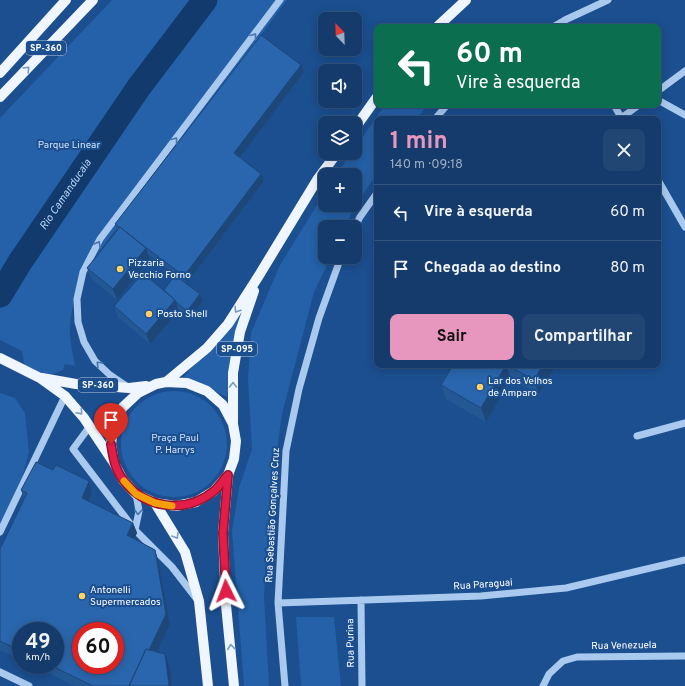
<!DOCTYPE html>
<html lang="pt">
<head>
<meta charset="utf-8">
<style>
	:root { --surface:#143b6b; --page:#214673; --text:#f1f3f6; --muted:#9dadc1; --line:#33557e; --accent:#e797bd }
	body { margin:0; font-family:Overpass,sans-serif; background:var(--page); color:var(--text); height:100vh; display:flex; flex-direction:column; font-size:15px; white-space:nowrap }
	* { box-sizing:border-box; margin:0 }
	p { font-size:13px; color:var(--muted) }
	.icon { flex:none; width:22px; height:22px; fill:none; stroke:currentColor; stroke-width:2; stroke-linecap:round; stroke-linejoin:round }
	.map { position:relative; flex:1; overflow:hidden }
	.sheet { position:absolute; left:374px; top:116px; width:287px; height:252px; display:flex; flex-direction:column; background:var(--surface); border-radius:8px; box-shadow:0 2px 10px #0003,0 0 0 1px var(--line) }
	.sheet>* { flex:none }
	.guide { position:absolute; left:374px; top:24px; width:287px; height:84px; border-radius:8px; box-shadow:0 2px 10px #0003,0 0 0 1px var(--line); background:#0b6e4f; color:#fff; overflow:hidden }
	.needle { width:26px; rotate:337deg }
	.tools { position:absolute; left:318px; top:12px; display:grid; gap:8px }
	.tools a { display:grid; place-items:center; width:44px; height:44px; border-radius:8px; background:var(--surface); box-shadow:0 2px 10px #0003,0 0 0 1px var(--line); font-size:20px }
	.speed { position:absolute; left:12px; top:622px; display:flex; gap:8px; font-size:20px; font-weight:700; text-align:center }
	.speed>* { display:grid; place-content:center; width:52px; height:52px; border-radius:50%; background:var(--surface); box-shadow:0 2px 10px #0003,0 0 0 1px var(--line); line-height:1 }
	.speed small { font-size:10px; font-weight:400 }
	.speed .limit { border:6px solid #d22; background:#fff; color:#111 }
	.pin { position:absolute; display:grid; place-items:center; width:34px; height:34px; color:#fff; margin:-41px -17px; border-radius:50% 50% 50% 0; rotate:-45deg; box-shadow:0 0 4px #0007 }
	.pin .icon { rotate:45deg }
	.me { position:absolute; width:44px; margin:-22px; rotate:357deg; stroke-linejoin:round; filter:drop-shadow(0 0 3px #0008) }
	.turn { display:flex; align-items:center; gap:14px; height:84px; padding:0 16px; font-size:18px }
	.turn .icon { width:52px; height:52px; stroke-width:2.5 }
	.turn b { display:block; font-size:28px; line-height:34px }
	.round { display:grid; place-items:center; flex:none; width:42px; height:42px; border-radius:8px; background:var(--page) }
	.summary { display:flex; align-items:center; justify-content:space-between; height:68px; padding:0 16px }
	h1 { font-size:24px; font-weight:700; line-height:30px; color:var(--accent) }
	.cta { display:flex; gap:8px; margin-top:auto; padding:8px 16px }
	.cta a { flex:1; height:46px; border-radius:8px; background:var(--accent); color:#111; font-size:16px; font-weight:700; line-height:46px; text-align:center }
	.cta a+a { background:var(--page); color:var(--text) }
	ul { padding:0; list-style:none }
	li { display:flex; align-items:center; gap:12px; height:56px; padding:0 16px; border-top:1px solid var(--line) }
	li div { flex:1 }
	li b { display:block; font-size:15px }
	li em { font-style:normal }
	.map>svg:first-child { display:block }
</style>
</head>
<body>
<div class="map">
<svg width="685" height="686" viewBox="0 0 685 686">
	<rect width="100%" height="100%" fill="#1b4f8f"/>
	<path fill="#2461a8" d="M112,0H287L90,264C81,284 71,303 70,326C69,339 73,353 75,366L65,364L63,370L41,379L26,374L22,351L0,340V118Z
		M385,105H428L416,119H377V173L354,208L345,227H325V257H331L314,292L282,414L270,500L264,597L269,686H244L232,531L239,488L252,449L248,379L251,333L280,265L325,192V205H355V175H336L351,153H355V148Z
		M244,307L227,397L184,377Z
		M121 444a53 53 0 1 1 106 0a53 53 0 1 1-106 0Z
		M0,393L15,398L25,413L29,452L18,494L0,530Z
		M296,617H334L341,686H301Z"/>
	<g fill="none" stroke-linecap="round" stroke-linejoin="round">
		<path stroke="#123a6d" stroke-width="25" id="s1" d="M0,295L20,262L139,87L205,0"/>
		<path stroke="#a9c9ee" stroke-width="7" d="M553,27L565,20L608,0
			M658,91L685,71
			M658,100L685,115
			M614,105L622,119
			M621,118L639,105
			M435,119L447,105
			M658,180L685,227
			M355,227L360,217L377,193
			M129,388L110,375L95,361L84,342L78,322L77,299L83,272L100,239L280,0
			M90,426L73,449L135,530L172,567L196,598
			M637,436L685,423
			M135,530L139,511L136,494
			M0,532L65,396
			M361,600L362,686
			M278,603L481,596L566,588L685,560
			M0,672L29,686
			M285,686L278,603L286,451L299,389L319,318L341,257
			M543,686L549,674L563,661L577,657L685,656"/>
		<path stroke="#f0f6ff" stroke-width="10" d="M437,27L466,0
			M0,73L66,0
			M0,97L93,0
			M355,128L377,97
			M0,358L40,378L65,396L84,418L112,460
			M42,378L76,384L129,388L146,386
			M166,382L187,383L207,391L223,405L233,424L236,441L234,459L228,475L214,491L196,502L176,506L155,503L136,494L123,480L114,463L111,444L114,424L123,407L138,393L156,384L166,382L207,348L228,324L258,277L317,180L337,153
			M233,422V373L240,332L254,291
			M228,475L223,533L226,605L234,686
			M155,503L185,552L199,601L208,686"/>
	</g>
	<path fill="#245895" d="M304,72L239,157L261,174L264,181L187,283L149,255L150,259L117,300L91,278L87,268L117,230L115,224Z
		M164,290L200,294L203,301L190,318L178,309L179,311L150,344L118,317L114,306Z
		M453,365H556L539,394L511,379L486,422L446,399L441,385Z
		M89,481L92,492L89,501L133,523L137,533L134,539L155,550L158,560L170,624L157,652L170,668L172,686H75L32,665H55L21,631V660L0,650V549L24,499L21,490Z"/>
	<path fill="#1d4779" d="M301,65L304,72L237,161L234,153Z
		M261,174L264,181L187,283L184,276Z
		M146,248L150,259L117,300L113,289Z
		M200,294L203,301L190,318L187,311Z
		M175,300L179,311L150,344L146,334Z
		M506,365L511,379L486,422L481,408Z
		M543,365H556L539,394L534,380Z
		M89,481L92,492L86,509L82,498Z
		M133,523L137,533L131,546L127,535Z
		M155,550L158,560L170,624L141,686H132Z
		M165,654L170,668L172,686H169Z"/>
	<path fill="#2a66ad" stroke="#1d4779" fill-rule="evenodd" d="M261,35L301,65L234,153L261,174L184,276L140,243L120,227H119L115,224Z
		M120,227L146,248L113,289L87,268Z
		M143,273L175,300L146,334L114,306Z
		M175,275L200,294L187,311L176,302L175,300L164,290Z
		M453,365H506L481,408L441,385Z
		M507,365H543L534,380Z
		M36,462L53,470L56,465L89,481L82,498L133,523L127,535L155,550L166,614L149,650L146,649L129,686H93L50,665H55V631H21V651L0,641V549L27,493L21,490ZM81,631H115V665H81Z
		M146,649L165,654L169,686H129Z"/>
	<defs><path id="oneway-chevron" d="M-2-3.5L2.5 0L-2 3.5" fill="none" stroke-width="1.6" stroke-linecap="round" stroke-linejoin="round"/></defs>
	<g stroke="#4674ac">
		<use href="#oneway-chevron" transform="translate(254 36) rotate(-53)"/>
		<use href="#oneway-chevron" transform="translate(175 140) rotate(-53)"/>
		<use href="#oneway-chevron" transform="translate(98 244) rotate(-61)"/>
		<use href="#oneway-chevron" transform="translate(99 364) rotate(-135)"/>
		<use href="#oneway-chevron" transform="translate(138 512) rotate(93)"/>
	</g>
	<g stroke="#7b9ac1">
		<use href="#oneway-chevron" transform="translate(27 69) rotate(-46)"/>
		<use href="#oneway-chevron" transform="translate(237 310) rotate(123)"/>
		<use href="#oneway-chevron" transform="translate(233 385) rotate(-90)"/>
		<use href="#oneway-chevron" transform="translate(80 412) rotate(49)"/>
		<use href="#oneway-chevron" transform="translate(176 536) rotate(59)"/>
		<use href="#oneway-chevron" transform="translate(231 647) rotate(-96)"/>
	</g>
	<g fill="none" stroke-linecap="round" stroke-linejoin="round">
		<defs>
			<path id="route" d="M111,444C113,457 115,470 124,481C146,509 186,514 214,491C219,487 223,480 228,475L223,533L226,591"/>
		</defs>
		<use href="#route" stroke="#92132f" stroke-width="10"/>
		<use href="#route" stroke="#e11d48" stroke-width="7"/>
		<path stroke="#f59e0b" stroke-width="7" d="M124,481L136,494L155,503L172,506"/>
	</g>
	<g fill="#ffd166" stroke="#1b4f8f" stroke-width="1.5">
		<circle cx="120" cy="269" r="4"/>
		<circle cx="149" cy="314" r="4"/>
		<circle cx="480" cy="387" r="4"/>
		<circle cx="82" cy="596" r="4"/>
	</g>
	<g text-anchor="middle" dominant-baseline="central" stroke-width="4" stroke-linejoin="round" paint-order="stroke">
		<g fill="#1b4f8f" stroke="#bbcadd" stroke-width="1">
			<rect x="26" y="41" width="40" height="14" rx="3"/>
			<rect x="217" y="342" width="40" height="14" rx="3"/>
			<rect x="78" y="378" width="40" height="14" rx="3"/>
		</g>
		<g font-size="9" font-weight="bold" fill="#fff">
			<text x="46" y="48">SP-360</text>
			<text x="237" y="349">SP-095</text>
			<text x="98" y="385">SP-360</text>
		</g>
		<g font-size="10" fill="#cfe3fa" stroke="#1b4f8f">
			<text x="69" y="145">Parque Linear</text>
			<text x="175" y="438">Praça Paul<tspan x="175" dy="12">P. Harrys</tspan></text>
		</g>
		<g font-size="10" fill="#fff" stroke="#1b4f8f" text-anchor="start">
			<text x="128" y="263">Pizzaria<tspan x="128" dy="12">Vecchio Forno</tspan></text>
			<text x="157" y="314">Posto Shell</text>
			<text x="488" y="381">Lar dos Velhos<tspan x="488" dy="12">de Amparo</tspan></text>
			<text x="90" y="590">Antonelli<tspan x="90" dy="12">Supermercados</tspan></text>
		</g>
		<g font-size="10" fill="#fff" stroke="#1b4f8f">
			<text transform="translate(273 515) rotate(-87)">Rua Sebastião Gonçalves Cruz</text>
			<text transform="translate(483 585) rotate(-4)">Rua Paraguai</text>
			<text transform="translate(351 643) rotate(-91)">Rua Purina</text>
			<text transform="translate(624 646) rotate(-1)">Rua Venezuela</text>
		</g>
		<g font-size="11" font-style="italic" fill="#b5d3f5" stroke="#1b4f8f">
			<text stroke="none"><textPath href="#s1" startOffset="120">Rio Camanducaia</textPath></text>
		</g>
	</g>
</svg>
<div class="tools">
<a><svg class="needle" viewBox="-14 -14 28 28"><path d="M0-13l5 13h-10z" fill="#e53935"/><path d="M0 13l5-13h-10z" fill="#9dadc1"/></svg></a>
<a><svg class="icon" aria-label="sound" viewBox="0 0 24 24"><path d="M4 9h4l5-4v14l-5-4H4zM17 9q2 3 0 6"/></svg></a>
<a><svg class="icon" aria-label="layers" viewBox="0 0 24 24"><path d="M12 4l9 5-9 5-9-5zM3 14l9 5 9-5"/></svg></a>
<a>+</a>
<a>−</a>
</div>
<div class="speed"><div>49<small>km/h</small></div><div class="limit">60</div></div>
<div class="pin" style="left:111px;top:444px;background:#d93025"><svg class="icon" aria-label="arrive" viewBox="0 0 24 24"><path d="M6 21V4h12l-3 4 3 4H6"/></svg></div>
<svg class="me" style="left:226px;top:591px" viewBox="-20 -20 40 40"><path d="M0-17L14 15 0 8-14 15z" fill="#e11d48" stroke="#fff" stroke-width="4"/></svg>
<div class="guide">
<div class="turn"><svg class="icon" aria-label="left" viewBox="0 0 24 24"><path d="M17 20v-9H6M10 6l-5 5 5 5"/></svg><div><b>60 m</b>Vire à esquerda</div></div>
</div>
<section class="sheet">
<div class="summary"><div><h1>1 min</h1><p>140 m · 09:18</p></div><a class="round"><svg class="icon" aria-label="close" viewBox="0 0 24 24"><path d="M6 6l12 12M18 6L6 18"/></svg></a></div>
<ul>
<li><svg class="icon" aria-label="left" viewBox="0 0 24 24"><path d="M17 20v-9H6M10 6l-5 5 5 5"/></svg><div><b>Vire à esquerda</b></div><em>60 m</em></li>
<li><svg class="icon" aria-label="arrive" viewBox="0 0 24 24"><path d="M6 21V4h12l-3 4 3 4H6"/></svg><div><b>Chegada ao destino</b></div><em>80 m</em></li>
</ul>
<div class="cta"><a>Sair</a><a>Compartilhar</a></div>
</section>
</div>
</body>
</html>
